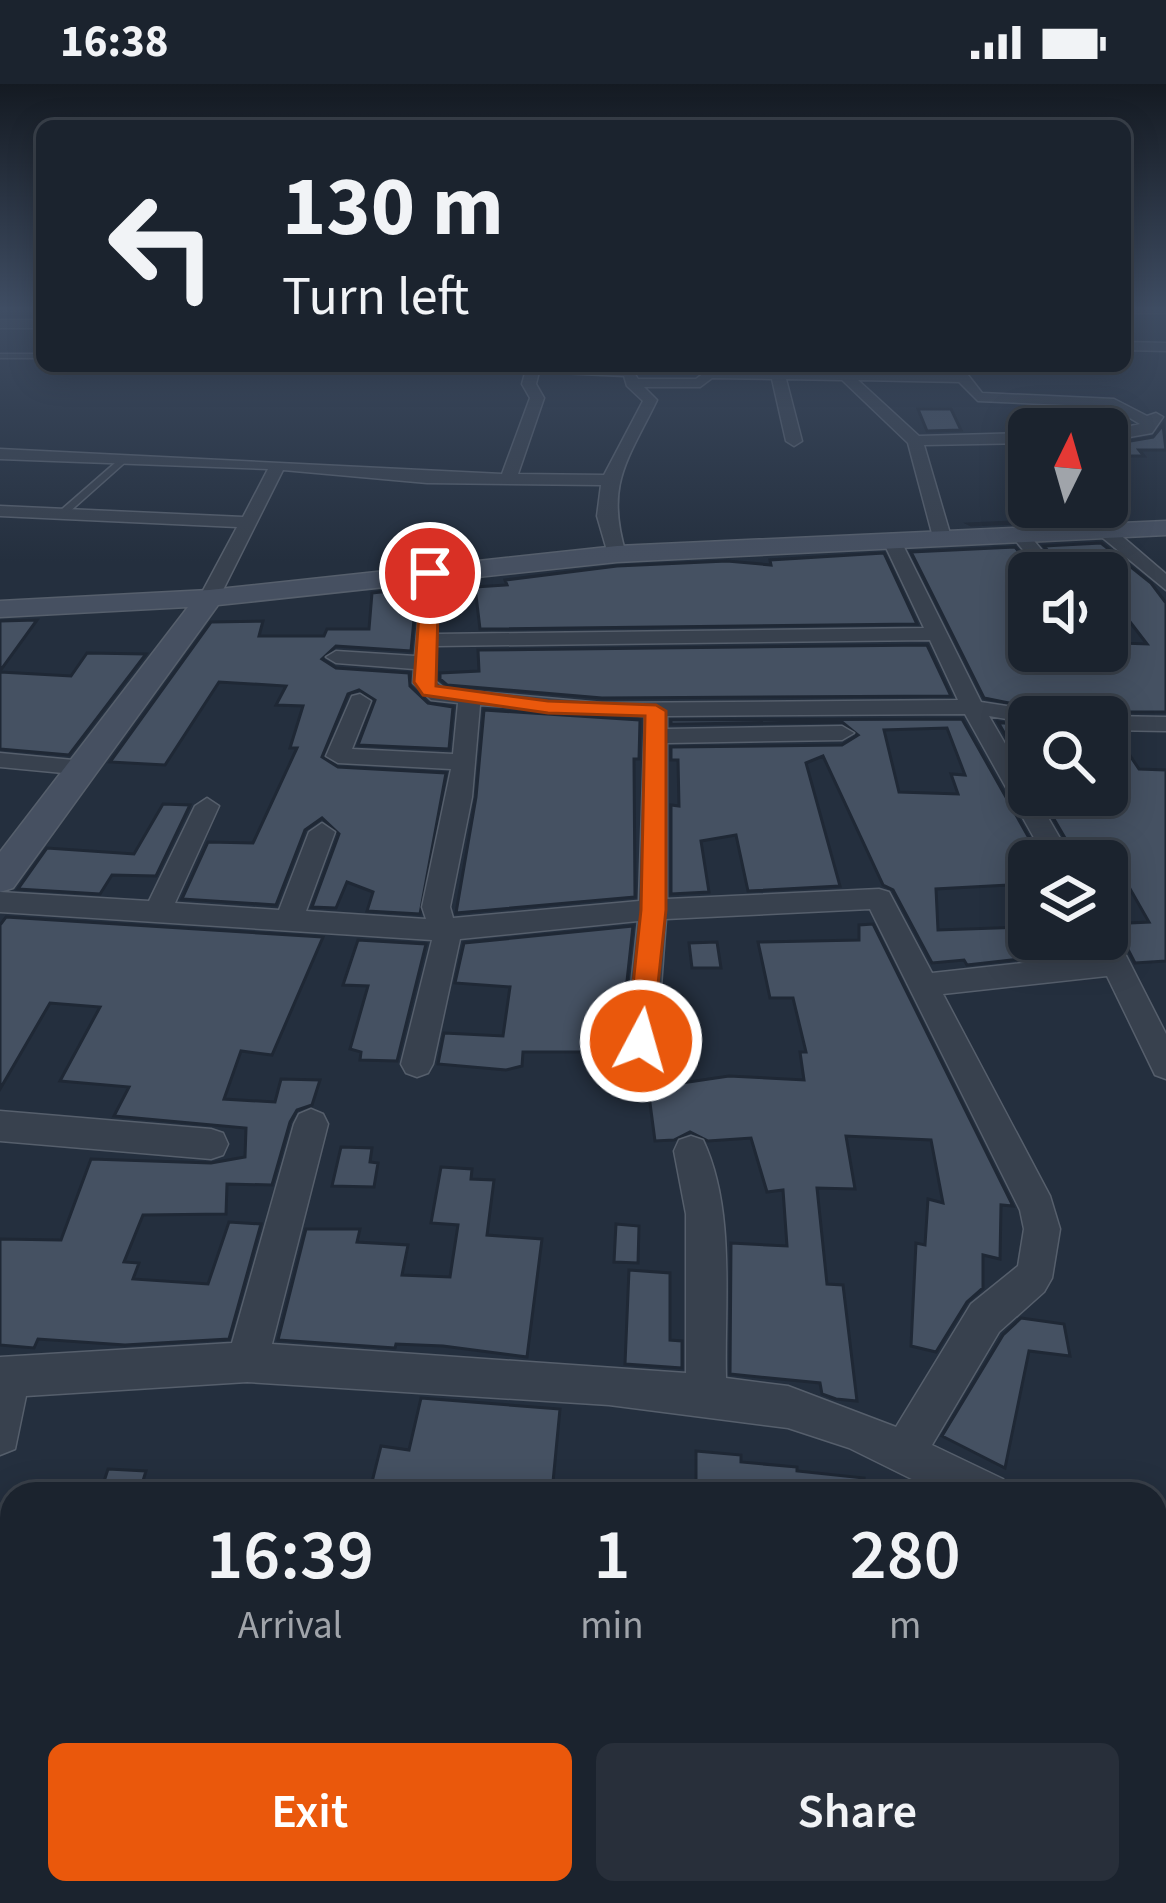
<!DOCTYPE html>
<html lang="en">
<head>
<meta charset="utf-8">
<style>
	:root { --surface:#1b232e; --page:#282f3a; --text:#f1f3f6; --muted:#a0a4aa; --line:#39404a; --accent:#ea580c }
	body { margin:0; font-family:"Source Sans 3",sans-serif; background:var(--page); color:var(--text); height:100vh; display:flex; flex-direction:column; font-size:45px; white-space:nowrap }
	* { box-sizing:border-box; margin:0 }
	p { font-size:39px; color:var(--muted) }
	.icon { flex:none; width:66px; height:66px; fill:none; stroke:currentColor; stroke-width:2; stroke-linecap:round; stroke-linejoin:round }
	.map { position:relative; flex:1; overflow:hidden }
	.details { position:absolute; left:0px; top:1398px; width:1167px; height:423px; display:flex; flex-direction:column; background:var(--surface); border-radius:36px 36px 0 0; box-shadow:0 6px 30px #0003,0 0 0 3px var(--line) }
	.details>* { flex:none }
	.top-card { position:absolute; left:36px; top:36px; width:1095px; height:252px; border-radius:18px; box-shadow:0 6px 30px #0003,0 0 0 3px var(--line); background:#1b232e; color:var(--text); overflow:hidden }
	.needle { width:78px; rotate:5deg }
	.fabs { position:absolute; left:1008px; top:324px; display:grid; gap:24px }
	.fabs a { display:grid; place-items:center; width:120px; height:120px; border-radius:18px; background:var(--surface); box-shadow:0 6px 30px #0003,0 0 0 3px var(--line); font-size:60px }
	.pin { position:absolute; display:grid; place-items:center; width:102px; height:102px; color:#fff; margin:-51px; border:6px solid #fff; border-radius:50%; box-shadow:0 3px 12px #0007 }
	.me { position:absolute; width:132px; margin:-66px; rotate:6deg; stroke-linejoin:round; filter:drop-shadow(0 0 9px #0008) }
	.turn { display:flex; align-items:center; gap:42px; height:252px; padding:0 48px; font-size:54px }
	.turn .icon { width:156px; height:156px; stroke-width:2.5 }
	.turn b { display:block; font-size:84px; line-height:102px }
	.eta { display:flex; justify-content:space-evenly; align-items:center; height:204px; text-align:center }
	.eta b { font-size:72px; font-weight:600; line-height:84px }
	.cta { display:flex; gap:24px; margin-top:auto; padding:24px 48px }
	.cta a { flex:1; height:138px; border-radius:18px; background:var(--accent); color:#fff; font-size:48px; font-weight:600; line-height:138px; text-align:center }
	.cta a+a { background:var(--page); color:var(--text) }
	.status { display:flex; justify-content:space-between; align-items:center; height:84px; padding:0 60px; background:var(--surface); direction:ltr }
	.status svg { height:33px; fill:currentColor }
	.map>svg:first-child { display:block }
</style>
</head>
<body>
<div class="status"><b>16:38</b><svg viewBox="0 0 49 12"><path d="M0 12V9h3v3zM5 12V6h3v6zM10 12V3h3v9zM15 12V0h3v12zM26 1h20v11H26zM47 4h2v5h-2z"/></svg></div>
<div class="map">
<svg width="1166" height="1819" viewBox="0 0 1166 1819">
	<rect width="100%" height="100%" fill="#242f3e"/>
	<path fill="#455162" stroke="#1f2835" stroke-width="3" fill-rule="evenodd" d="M1031,324L1070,326L1088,345H1049Z
		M918,325H951L961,346L927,347Z
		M1163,341L1166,366H1139L1144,372H1107V361L1153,353Z
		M1029,423H1080L1092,436L971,441L969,440L1038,437Z
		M1101,459L1151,499L1166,519V628H1107L1102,633H1078L984,614L911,468L1015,463L1036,489H1017L1029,505V567H1060L1065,573L1098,572L1119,580L1127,572L1120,559L1147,560L1107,508V489H1065L1044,462Z
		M884,469L917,540L480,545L475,503L507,501L505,496L617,482L727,477L771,481L770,476Z
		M417,504L411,567L336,562L322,575L336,584L409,589L410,602L428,619L453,623L449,665L358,661L375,616L359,606L348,610L322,673L338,683L446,689L420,830L367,827L373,808L347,798L336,824L312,823L339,750L322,734L305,746L276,821L182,815L208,758L253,759L297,664H290L303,622L276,621L286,602L219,598L165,681L110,678L211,538L263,537L259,552H324L327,545H369L372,509Z
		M37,536L0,587V537Z
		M927,561L951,612L602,614L447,601L440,595V589L479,587L478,566Z
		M87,569L146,570L69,671L0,665V588L71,592Z
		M484,626L640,636L639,675H634L635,813L456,829L476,713Z
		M962,635L1042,777H1029V800L936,805L938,846L1029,843V855H1086L1090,867L967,881L964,876L932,879L893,806L883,801L823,672L806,679L840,802L748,807L736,751L701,757L709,808L671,810V721L679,722L678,676H671V663L842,661L858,651L842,638L671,640V636ZM947,644L965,691L951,690L958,710L899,708L884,646Z
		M998,638L1029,643V692Z
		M1107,650L1116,651L1139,685L1166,686V877L1135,879L1118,846L1107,840L1149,838L1125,796H1107V765L1072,766L1040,711H1119L1116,706H1125L1107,681Z
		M163,720L190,721L156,792L112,791L100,810L18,805L47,764L134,770Z
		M6,833L323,853L272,971L241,967L224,1015L275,1018L281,995L320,996L312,1021L297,1026L290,1038L272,1101L227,1100L226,1130L143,1131L124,1178L139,1179L133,1195L208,1200L229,1138L261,1140L229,1255L125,1261L38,1255L34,1264L0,1261V1155L61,1156L91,1075L211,1079L245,1073L246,1044L114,1032L129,1003L60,997L100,923L50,919L0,1005V841Z
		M873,840L1013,1122L1001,1121L1000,1175L983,1171V1204L967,1218L936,1268L911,1262L916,1159L925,1161L928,1115L943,1119L931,1056L846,1052L855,1105L817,1104L827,1200L843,1201L857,1317L836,1315L822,1310L820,1299L730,1290L731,1159L787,1162L783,1106L767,1108L751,1054L708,1057L690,1048L674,1056L655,1057L648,1004L729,992L804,996L800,968H806L793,914H770L758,858L859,856V841Z
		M633,842L622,943L613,946L614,968H523L522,982L506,986L438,980L444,949L503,952L510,903L455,899L464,859Z
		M358,856L426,860L397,977L360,976L361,968L350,965L368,902L343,901Z
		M717,858L721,884H692L689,859Z
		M341,1063L372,1064L370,1078L378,1079L374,1103L332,1102Z
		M441,1083L472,1085L471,1095L494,1096L487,1151L542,1155L527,1273L443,1262L396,1260L395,1264L278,1256L306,1145H360L357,1158L408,1161L402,1191L450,1193L458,1141L431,1139Z
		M616,1140L639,1142L638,1179L614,1178Z
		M629,1186L670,1189V1256L682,1257V1284L625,1280Z
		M1021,1234L1064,1240L1070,1272L1029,1267L1005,1384L942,1352L1003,1251Z
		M421,1314L560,1325L553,1398L545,1397L543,1410H470L415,1403L413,1410H369L381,1362L409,1366Z
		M696,1367L741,1371V1378L797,1383V1387L864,1394L863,1410H696Z
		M108,1385L146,1387L139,1410H100Z"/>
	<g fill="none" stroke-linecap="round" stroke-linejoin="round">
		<defs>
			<path id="lane" d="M0,270H42V274H0Z
				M123,372L130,374L67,430H61V426Z"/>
			<path id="street" d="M1125,224H1166V229H1125Z
				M0,236H42V244H0Z
				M1125,258L1166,259V267L1125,266Z
				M527,282L631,284L638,295H696L708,286L953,290L947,282H961L982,309L1114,315L1147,332L1156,329L1163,333L1152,349L1107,357V347L1140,340L1111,323L978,317L959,298L858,296L919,352L1029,349V359L924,361L951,453L942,458L933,453L908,359L842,296L786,295L802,357L794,362L786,357L772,295L712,294L700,303H644L657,316C627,378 605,400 626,470L617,475L608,470L597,432L601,401L427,399L283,386L219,514L209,520L199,514L237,443L0,432V422L243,433L268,385L0,375V365L502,390L530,314L522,300ZM539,288L624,292L627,302L643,317L604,391L518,390L544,314L536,300Z
				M1098,442H1110L1166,490V506L1098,450Z
				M1013,446H1025L1061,489H1042L1010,450Z
				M891,450L900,455L981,618L1033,626L1044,633H1029V639L989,632L1029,701V711H1035L1073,777H1047L965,630L667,632V645L842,642L854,649L842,656L667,659V815L879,805L889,808L932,889L1097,871L1090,855H1107V845L1114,848L1166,950V995L1155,991L1107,892L943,910L1050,1112L1060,1145L1052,1194L1044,1208L999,1248L932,1361L1003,1395L1010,1410H942L849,1364L788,1344L609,1321L247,1298L26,1312L15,1365L0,1371V1273L232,1259L294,1040L299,1030L311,1025L323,1030L328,1040L272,1260L686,1289V1130L674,1067L679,1056L691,1052L703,1056C736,1126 724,1219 726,1294L788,1302L896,1343L971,1220L1018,1182L1024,1145L1020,1126L870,825L666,835L657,957L652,966L641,970L630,966L625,957L638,837L460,855L433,980L428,989L417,993L406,989L401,980L432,856L0,828V808L149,817L195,722L207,714L219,722L175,819L279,826L309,748L322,739L335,748L306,827L426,835L422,823L451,685L338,679L326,672L352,612L360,610L371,617L352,665L453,670L458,619L431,616L413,599L414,585L336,579L326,573L336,567L415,572L423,485L439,489L437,550L924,544L882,455ZM930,556L958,616L602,619L445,605L435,597L436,562ZM480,621L645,632L639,817L453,834L450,823L472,713Z
				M1107,556L1114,558L1123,572L1120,576L1103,572L1100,567H1107Z
				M1107,632L1166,633V647L1107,646Z
				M0,669L84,677L96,684L84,691L0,683Z
				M0,1027L211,1045L223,1049L228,1060L223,1071L211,1075L0,1057Z
				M1155,1475L1166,1480V1527L1155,1522Z"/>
			<path id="secondary" d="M1166,437V451L617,478L218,521L13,804L0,808V768L188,523L0,533V517L209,506L617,462Z"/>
		</defs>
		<use href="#lane" stroke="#565f6c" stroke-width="3"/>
		<use href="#street" stroke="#565f6c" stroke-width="3"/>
		<use href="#secondary" stroke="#565f6c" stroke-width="3"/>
		<use href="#lane" fill="#38414e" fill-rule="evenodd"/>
		<use href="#street" fill="#38414e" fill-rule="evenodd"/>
		<use href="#secondary" fill="#465061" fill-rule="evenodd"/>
	</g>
	<linearGradient id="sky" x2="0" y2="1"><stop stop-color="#141a22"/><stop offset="0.47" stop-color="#3f4d63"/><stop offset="1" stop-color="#3f4d63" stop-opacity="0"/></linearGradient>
	<rect width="1166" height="478" fill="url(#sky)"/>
	<path fill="#ea580c" stroke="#983908" stroke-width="3" d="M430,484L439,489L436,602L548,617L656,621L666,627V826L651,965H631L627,957L641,826L645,632L548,629L423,611L414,598L422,489Z"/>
</svg>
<div class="fabs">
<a><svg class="needle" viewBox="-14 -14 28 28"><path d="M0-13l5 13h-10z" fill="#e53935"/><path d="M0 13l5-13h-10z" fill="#a0a4aa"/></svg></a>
<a><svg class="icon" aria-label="sound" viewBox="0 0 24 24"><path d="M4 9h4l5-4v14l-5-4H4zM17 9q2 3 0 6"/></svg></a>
<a><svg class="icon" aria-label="search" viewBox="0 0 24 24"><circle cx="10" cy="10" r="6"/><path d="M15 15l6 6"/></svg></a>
<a><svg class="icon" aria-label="layers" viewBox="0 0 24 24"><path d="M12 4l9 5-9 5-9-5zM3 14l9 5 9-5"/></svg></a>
</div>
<div class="pin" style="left:430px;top:489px;background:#d93025"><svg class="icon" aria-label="arrive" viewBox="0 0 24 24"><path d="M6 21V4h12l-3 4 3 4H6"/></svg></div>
<svg class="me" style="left:641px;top:957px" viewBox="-20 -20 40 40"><circle r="17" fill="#ea580c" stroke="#fff" stroke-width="3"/><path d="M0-11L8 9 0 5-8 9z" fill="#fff"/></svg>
<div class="top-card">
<div class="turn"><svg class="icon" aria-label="left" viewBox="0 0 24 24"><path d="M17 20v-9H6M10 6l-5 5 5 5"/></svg><div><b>130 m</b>Turn left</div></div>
</div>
<section class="details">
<div class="eta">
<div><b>16:39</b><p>Arrival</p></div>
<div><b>1</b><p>min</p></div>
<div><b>280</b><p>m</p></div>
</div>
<div class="cta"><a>Exit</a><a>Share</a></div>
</section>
</div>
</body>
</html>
